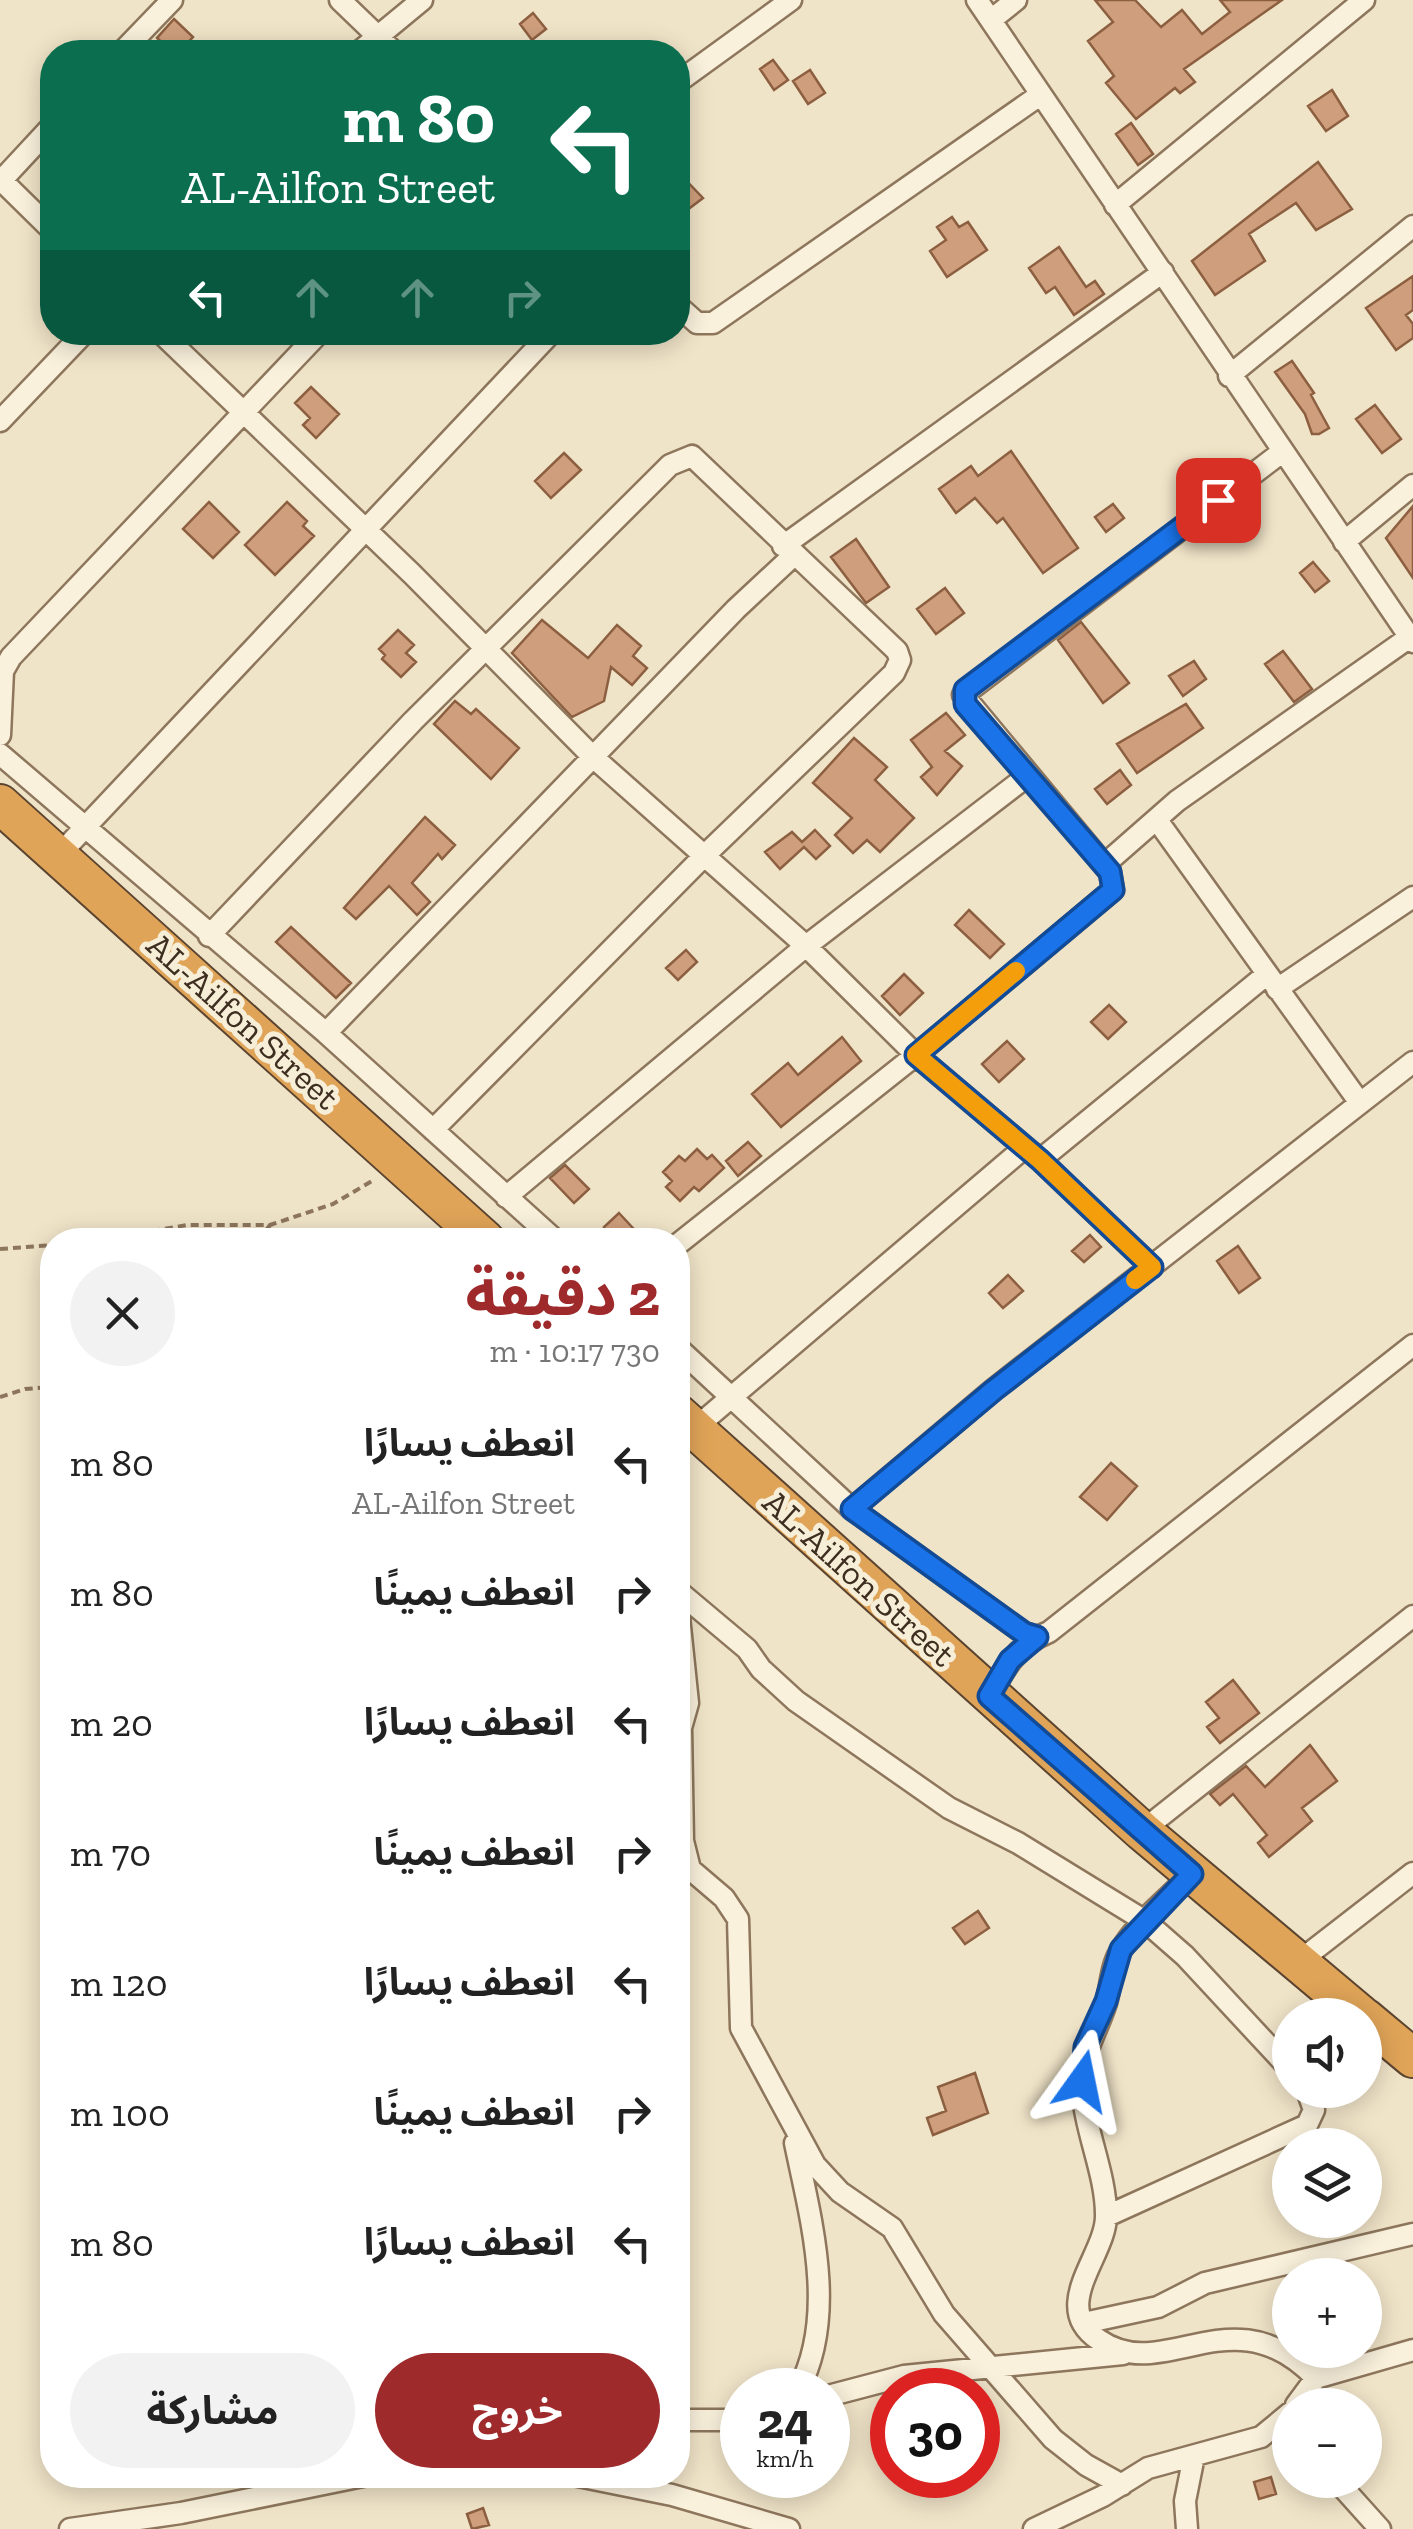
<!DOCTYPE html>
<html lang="ar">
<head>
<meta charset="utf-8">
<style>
	:root { --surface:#fff; --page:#f2f2f2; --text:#222; --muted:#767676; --accent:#9e2a2b }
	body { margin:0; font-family:"Zilla Slab","Noto Sans Arabic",serif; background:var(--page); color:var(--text); direction:rtl; height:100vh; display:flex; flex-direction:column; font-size:38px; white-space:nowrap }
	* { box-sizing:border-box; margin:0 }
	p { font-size:32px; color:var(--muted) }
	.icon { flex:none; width:55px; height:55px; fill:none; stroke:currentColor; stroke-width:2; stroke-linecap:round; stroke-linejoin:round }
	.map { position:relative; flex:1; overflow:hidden; direction:ltr }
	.sheet { position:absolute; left:40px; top:1228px; width:650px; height:1260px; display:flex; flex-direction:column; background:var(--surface); border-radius:40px; box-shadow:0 5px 25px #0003; direction:rtl }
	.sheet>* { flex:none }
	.banner { position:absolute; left:40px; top:40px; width:650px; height:305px; border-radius:40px; box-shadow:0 5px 25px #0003; direction:rtl; background:#0b6e4f; color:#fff; overflow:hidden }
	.fabs { position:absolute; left:1272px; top:1998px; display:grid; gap:20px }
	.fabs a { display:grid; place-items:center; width:110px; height:110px; border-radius:50%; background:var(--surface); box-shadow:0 5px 25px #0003; font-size:50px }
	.speed { position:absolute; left:720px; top:2368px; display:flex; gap:20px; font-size:50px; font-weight:700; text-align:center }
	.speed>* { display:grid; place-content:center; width:130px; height:130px; border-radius:50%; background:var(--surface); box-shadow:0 5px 25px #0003; line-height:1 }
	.speed small { font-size:25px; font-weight:400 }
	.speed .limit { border:15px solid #d22; background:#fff; color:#111 }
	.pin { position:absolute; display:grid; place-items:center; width:85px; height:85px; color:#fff; margin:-42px; border-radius:20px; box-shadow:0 5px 15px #0006 }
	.me { position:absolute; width:110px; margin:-55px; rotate:12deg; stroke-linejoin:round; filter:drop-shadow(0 0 8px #0008) }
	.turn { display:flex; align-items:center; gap:35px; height:210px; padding:0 30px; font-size:45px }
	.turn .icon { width:130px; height:130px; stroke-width:2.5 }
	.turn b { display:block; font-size:70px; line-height:85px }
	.lanes { display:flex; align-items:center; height:95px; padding:0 30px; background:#0003; justify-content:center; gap:50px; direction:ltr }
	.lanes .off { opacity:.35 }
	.round { display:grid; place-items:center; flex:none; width:105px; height:105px; border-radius:52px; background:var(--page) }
	.head { display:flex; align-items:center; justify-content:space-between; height:170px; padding:0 30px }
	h1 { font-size:60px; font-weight:700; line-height:75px; color:var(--accent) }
	.button { display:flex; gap:20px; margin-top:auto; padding:20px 30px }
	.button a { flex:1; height:115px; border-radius:60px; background:var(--accent); color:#fff; font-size:40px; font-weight:700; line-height:115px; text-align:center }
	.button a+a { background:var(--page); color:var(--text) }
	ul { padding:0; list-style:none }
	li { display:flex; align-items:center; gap:30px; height:130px; padding:0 30px }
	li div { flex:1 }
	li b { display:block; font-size:38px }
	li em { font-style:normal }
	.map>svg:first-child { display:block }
</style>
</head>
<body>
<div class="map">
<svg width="1413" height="2529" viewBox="0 0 1413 2529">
	<rect width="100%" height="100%" fill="#f0e4c8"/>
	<path fill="#cf9f7d" stroke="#8d5f41" stroke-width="2.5" d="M1095,0H1135L1161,27L1182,10L1202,34L1230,12L1220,0H1282L1184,69L1195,82L1180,93L1175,88L1136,119L1106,83L1114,76L1088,41L1113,22Z
		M533,13L546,29L532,40L520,24Z
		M174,19L193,37L179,52H173L157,38Z
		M773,60L788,80L774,90L760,69Z
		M810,70L825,93L808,104L793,81Z
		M1332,90L1348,116L1326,131L1308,106Z
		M1131,123L1153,154L1138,165L1116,134Z
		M1318,162L1352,209L1316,230L1296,203L1249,234L1265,261L1215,295L1192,261Z
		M678,172L703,198L678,217Z
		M952,217L959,227L968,222L987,250L947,277L930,251L946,240L937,227Z
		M1059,247L1086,287L1095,281L1104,294L1074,315L1055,287L1046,293L1029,268Z
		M1413,276V310L1406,315L1413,324V338L1396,350L1366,308Z
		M1292,361L1314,393L1311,395L1329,428L1319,434H1312L1305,414L1275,372Z
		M311,387L339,414L316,438L303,425L310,418L295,403Z
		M1375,405L1401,439L1382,453L1356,419Z
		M1011,451L1078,548L1043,573L1003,518L997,523L975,498L956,513L939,489L971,466L978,476Z
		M564,453L581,470L551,498L535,481Z
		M209,502L239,532L213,558L183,529Z
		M287,502L307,521L303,526L314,536L275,575L245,545Z
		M1113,504L1124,518L1106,532L1095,517Z
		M1413,506V578L1386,538Z
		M856,539L889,587L866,603L831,557Z
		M1313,562L1329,581L1315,592L1300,573Z
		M945,588L964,613L936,634L917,609Z
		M542,620L588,658L617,625L641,646L633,656L647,668L632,685L611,667L604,701L572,717L512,653Z
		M1081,622L1129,683L1103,703L1058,640Z
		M398,630L414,645L406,653L416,662L401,677L382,659L385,655L379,649Z
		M1283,651L1312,689L1294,702L1265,664Z
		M1194,661L1206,679L1183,696L1169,676Z
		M455,701L471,714L476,709L519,748L491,779L434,724Z
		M1186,704L1203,728L1137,773L1117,744Z
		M946,713L965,735L945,751L962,766L937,795L921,777L932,767L911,740Z
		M854,738L887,767L875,780L914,818L880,852L867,840L853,853L835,835L852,818L813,783Z
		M1120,770L1131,785L1107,804L1095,789Z
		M425,817L455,845L442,859L438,854L412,883L430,902L417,915L389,886L356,919L344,908Z
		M815,830L830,846L816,859L804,847L780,869L765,852L792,832L802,842Z
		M969,910L1004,944L990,958L955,925Z
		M291,927L351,983L336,998L276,942Z
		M686,950L697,962L678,980L666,968Z
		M904,974L923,993L900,1015L882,996Z
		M1109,1005L1126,1022L1108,1039L1091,1022Z
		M842,1037L861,1061L781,1127L752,1094L788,1063L798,1075Z
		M1007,1041L1024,1059L999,1082L982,1064Z
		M748,1142L761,1156L738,1176L726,1161Z
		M697,1149L707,1159L712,1155L724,1168L699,1191L694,1187L680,1201L666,1187L672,1181L663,1172L679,1156L685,1161Z
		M565,1165L589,1189L574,1203L550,1178Z
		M619,1213L644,1240H616L604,1227Z
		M1090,1235L1101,1247L1084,1262L1072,1251Z
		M1238,1246L1260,1278L1239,1293L1217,1261Z
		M1008,1275L1023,1291L1003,1308L989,1293Z
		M1111,1463L1137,1486L1107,1520L1080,1497Z
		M1233,1680L1259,1713L1220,1743L1207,1727L1219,1718L1206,1702Z
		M1310,1745L1337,1781L1302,1808L1312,1821L1269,1857L1258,1843L1267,1835L1233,1794L1220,1805L1210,1794L1246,1766L1265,1787Z
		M978,1911L989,1928L965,1944L953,1928Z
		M975,2073L988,2113L933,2135L927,2118L946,2111L938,2087Z
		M1271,2477L1276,2494L1259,2499L1254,2482Z
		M483,2508L489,2525L472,2529L467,2514Z"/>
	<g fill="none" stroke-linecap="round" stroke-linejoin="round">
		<defs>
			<path id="street" d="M340,0L394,52
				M977,0L1413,642
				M991,20L1016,0
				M122,52L172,0
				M359,52L422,0
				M678,82L791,0
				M0,179L52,230
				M0,182L52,126
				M1115,205L1364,0
				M678,306L697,323H713L1040,95
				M160,332L412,574L593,757L806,946L916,1055L1040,1160L1152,1267
				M1229,376L1413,226
				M0,421L85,332
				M1344,542L1413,485
				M783,546L1163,272
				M0,735L3,671L11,657L320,332
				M0,754L326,1033L555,1240
				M1157,820L1360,1103
				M58,856L552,332
				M1104,865L1177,801L1410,637
				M209,936L413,721L670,465L692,456L897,651L900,660L894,673L704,856L433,1130
				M1277,989L1413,897
				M326,1033L736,609L794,555
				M1040,1160L1266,975
				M506,1197L806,946L1026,777
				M678,1244L916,1055L1113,890L1110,872L963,695L1282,452
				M678,1348L852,1509L1024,1633L1037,1637
				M694,1429L1024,1148
				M852,1509L993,1390L1413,1062
				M678,1591L747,1649L761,1669L796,1701L949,1808L1018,1843L1145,1921L1185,1956L1290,2069
				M678,1607L688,1703L681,1728L683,1841L690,1869L724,1898L738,1919L741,2028L815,2165L840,2192L892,2228L944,2314L1053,2439L1086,2465L1122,2485
				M989,1696C1004,1669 1018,1644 1049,1632L1413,1345
				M1142,1831L1413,1616
				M1192,1874C1169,1898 1136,1923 1120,1952C1111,1967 1111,1986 1106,2003C1092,2045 1077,2056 1084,2104C1089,2140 1106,2178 1106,2215C1107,2255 1048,2306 1099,2340C1165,2386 1232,2291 1316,2378L1413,2350
				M1297,1963L1413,1873
				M795,2143C811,2220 838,2316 798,2390
				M1107,2216L1307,2125L1314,2110L1307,2090
				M1084,2323L1158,2307L1205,2283L1413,2234
				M828,2396L904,2376L1123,2354
				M1296,2405L1316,2378
				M678,2420H742
				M573,2475L672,2495L789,2529
				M1336,2480L1380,2529
				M70,2529L181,2513L368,2475
				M1034,2529L1103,2496L1148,2468L1261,2437L1290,2413
				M1187,2529L1185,2501L1194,2456"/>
			<path id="highway" d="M0,804L485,1240
				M678,1414L1142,1831L1361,2015
				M1365,2018L1413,2058"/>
		</defs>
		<use href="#street" stroke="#8d765c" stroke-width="25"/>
		<use href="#highway" stroke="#5b4430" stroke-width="42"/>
		<path stroke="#8d765c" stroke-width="4" stroke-dasharray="8 5" stroke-linecap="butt" d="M101,1240L187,1225H270L333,1204L372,1181
			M259,1240L270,1225L285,1240
			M0,1249L52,1245
			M0,1397L25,1389L52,1387"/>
		<use href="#street" stroke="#faf1dc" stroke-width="20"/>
		<use href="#highway" stroke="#e0a458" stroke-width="38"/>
	</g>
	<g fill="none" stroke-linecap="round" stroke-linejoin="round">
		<defs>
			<path id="route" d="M1082,2081L1085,2047L1106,2001L1121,1949L1192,1874L989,1696L1010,1660L1037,1637L1024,1633L852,1509L994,1390L1152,1267L1040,1160L916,1055L1113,890L1110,872L965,704V690L1218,500"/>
		</defs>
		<use href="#route" stroke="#114b97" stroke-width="25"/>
		<use href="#route" stroke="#1a73e8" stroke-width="18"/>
		<path stroke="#f59e0b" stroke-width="18" d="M1016,971L916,1055L1040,1160L1152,1267L1135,1280"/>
	</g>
	<g text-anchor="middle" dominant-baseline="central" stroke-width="10" stroke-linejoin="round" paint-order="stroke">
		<g font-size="35" fill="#3d2e20" stroke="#f7eed8">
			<text transform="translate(243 1021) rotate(42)">AL-Ailfon Street</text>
			<text transform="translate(859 1578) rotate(42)">AL-Ailfon Street</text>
		</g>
	</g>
</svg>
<div class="fabs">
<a><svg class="icon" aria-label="sound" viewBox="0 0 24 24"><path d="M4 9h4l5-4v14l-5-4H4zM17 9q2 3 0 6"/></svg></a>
<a><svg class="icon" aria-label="layers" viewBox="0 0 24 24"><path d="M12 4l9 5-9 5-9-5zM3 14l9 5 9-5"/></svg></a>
<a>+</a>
<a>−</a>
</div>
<div class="speed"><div>24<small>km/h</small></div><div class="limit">30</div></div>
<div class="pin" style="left:1218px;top:500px;background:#d93025"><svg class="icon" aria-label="arrive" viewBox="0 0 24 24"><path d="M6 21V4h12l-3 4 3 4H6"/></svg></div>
<svg class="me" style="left:1082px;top:2081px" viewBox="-20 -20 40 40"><path d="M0-17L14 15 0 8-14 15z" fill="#1a73e8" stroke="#fff" stroke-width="4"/></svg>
<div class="banner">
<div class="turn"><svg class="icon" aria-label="left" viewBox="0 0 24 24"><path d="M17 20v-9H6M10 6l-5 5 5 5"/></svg><div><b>80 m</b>AL-Ailfon Street</div></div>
<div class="lanes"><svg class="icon" aria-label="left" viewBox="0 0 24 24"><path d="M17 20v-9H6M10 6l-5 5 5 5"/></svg><svg class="icon off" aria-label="ahead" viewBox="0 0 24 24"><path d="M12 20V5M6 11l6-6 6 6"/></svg><svg class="icon off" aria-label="ahead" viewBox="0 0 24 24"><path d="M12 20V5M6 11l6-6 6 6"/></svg><svg class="icon off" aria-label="right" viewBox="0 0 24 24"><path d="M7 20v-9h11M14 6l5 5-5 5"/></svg></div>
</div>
<section class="sheet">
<div class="head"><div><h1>2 دقيقة</h1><p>730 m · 10:17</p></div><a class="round"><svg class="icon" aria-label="close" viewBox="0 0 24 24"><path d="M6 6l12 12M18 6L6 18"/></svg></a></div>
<ul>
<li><svg class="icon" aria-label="left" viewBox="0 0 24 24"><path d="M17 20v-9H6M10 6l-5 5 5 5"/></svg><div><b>انعطف يسارًا</b><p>AL-Ailfon Street</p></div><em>80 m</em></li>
<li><svg class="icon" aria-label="right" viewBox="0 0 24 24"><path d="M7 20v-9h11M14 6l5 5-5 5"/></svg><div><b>انعطف يمينًا</b></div><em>80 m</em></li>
<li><svg class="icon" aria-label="left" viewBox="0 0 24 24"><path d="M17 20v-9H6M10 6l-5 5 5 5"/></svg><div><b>انعطف يسارًا</b></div><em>20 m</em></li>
<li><svg class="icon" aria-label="right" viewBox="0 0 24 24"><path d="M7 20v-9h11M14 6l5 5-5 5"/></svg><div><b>انعطف يمينًا</b></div><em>70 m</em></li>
<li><svg class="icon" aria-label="left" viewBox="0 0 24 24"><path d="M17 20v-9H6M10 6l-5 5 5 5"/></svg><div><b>انعطف يسارًا</b></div><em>120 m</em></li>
<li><svg class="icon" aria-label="right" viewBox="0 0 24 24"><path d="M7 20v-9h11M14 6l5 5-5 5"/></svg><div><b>انعطف يمينًا</b></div><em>100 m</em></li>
<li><svg class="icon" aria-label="left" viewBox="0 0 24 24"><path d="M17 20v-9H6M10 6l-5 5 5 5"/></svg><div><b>انعطف يسارًا</b></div><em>80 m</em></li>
</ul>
<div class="button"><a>خروج</a><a>مشاركة</a></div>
</section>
</div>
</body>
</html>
